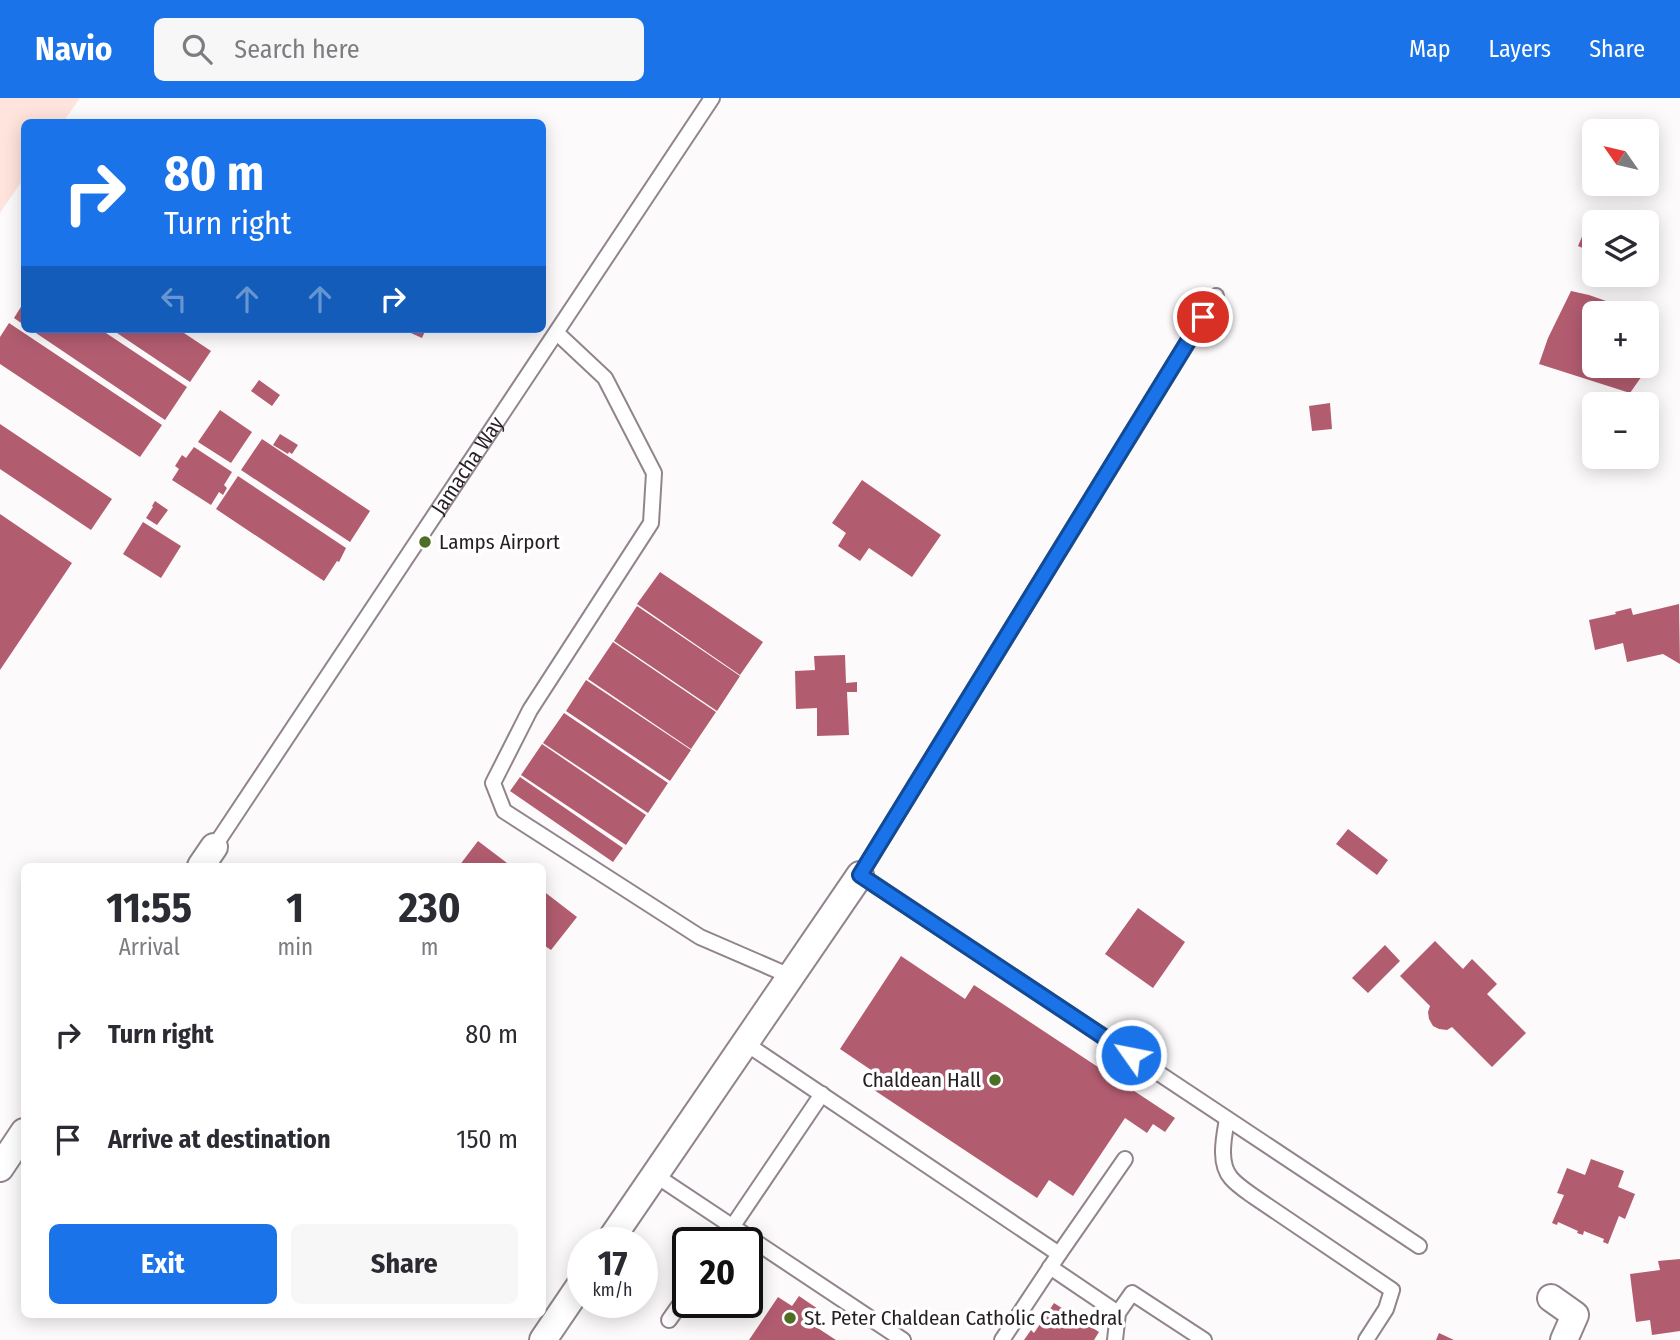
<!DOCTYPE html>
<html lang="en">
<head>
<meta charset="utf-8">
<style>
	:root { --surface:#fff; --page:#f7f7f7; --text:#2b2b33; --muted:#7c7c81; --accent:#1a73e8 }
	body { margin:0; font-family:"Fira Sans Condensed",sans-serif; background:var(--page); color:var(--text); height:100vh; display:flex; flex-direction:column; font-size:26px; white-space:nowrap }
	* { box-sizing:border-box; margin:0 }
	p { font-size:23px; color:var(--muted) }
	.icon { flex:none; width:38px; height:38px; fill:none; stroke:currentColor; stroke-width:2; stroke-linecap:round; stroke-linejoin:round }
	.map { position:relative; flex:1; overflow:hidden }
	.details { position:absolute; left:21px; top:765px; width:525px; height:455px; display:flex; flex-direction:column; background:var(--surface); border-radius:10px; box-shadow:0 4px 18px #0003 }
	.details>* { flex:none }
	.banner { position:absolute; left:21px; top:21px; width:525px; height:214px; border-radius:10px; box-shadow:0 4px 18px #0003; background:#1a73e8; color:#fff; overflow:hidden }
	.needle { width:46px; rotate:304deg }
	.tools { position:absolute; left:1582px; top:21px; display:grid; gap:14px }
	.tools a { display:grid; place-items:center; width:77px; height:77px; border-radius:10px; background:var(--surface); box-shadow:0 4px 18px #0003; font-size:35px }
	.speed { position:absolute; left:567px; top:1129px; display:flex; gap:14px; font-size:35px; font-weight:700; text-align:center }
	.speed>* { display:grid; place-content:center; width:91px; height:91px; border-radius:50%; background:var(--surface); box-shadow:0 4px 18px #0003; line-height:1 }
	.speed small { font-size:18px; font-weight:400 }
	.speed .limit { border:4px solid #111; border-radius:10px; background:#fff; color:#111 }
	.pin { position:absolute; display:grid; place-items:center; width:60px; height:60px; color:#fff; margin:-30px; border:4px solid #fff; border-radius:50%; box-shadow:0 2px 7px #0007 }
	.me { position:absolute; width:77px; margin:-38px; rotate:303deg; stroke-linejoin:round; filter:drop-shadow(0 0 5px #0008) }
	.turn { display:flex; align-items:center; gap:24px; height:147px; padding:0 28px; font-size:32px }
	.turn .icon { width:91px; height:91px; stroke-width:2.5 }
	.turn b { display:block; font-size:49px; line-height:60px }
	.lanes { display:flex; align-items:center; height:66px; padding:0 28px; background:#0003; justify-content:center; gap:35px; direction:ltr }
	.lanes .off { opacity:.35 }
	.eta { display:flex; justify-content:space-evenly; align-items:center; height:119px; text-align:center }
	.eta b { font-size:42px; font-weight:700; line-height:49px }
	.action { display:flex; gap:14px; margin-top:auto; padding:14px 28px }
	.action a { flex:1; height:80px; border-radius:10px; background:var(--accent); color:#fff; font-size:28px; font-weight:700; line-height:80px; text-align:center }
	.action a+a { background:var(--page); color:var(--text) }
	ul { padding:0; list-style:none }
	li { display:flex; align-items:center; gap:21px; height:105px; padding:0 28px }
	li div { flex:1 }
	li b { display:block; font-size:26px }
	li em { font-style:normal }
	header { display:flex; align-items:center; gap:42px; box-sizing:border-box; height:98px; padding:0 35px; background:var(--accent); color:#fff }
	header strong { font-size:33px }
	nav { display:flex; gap:38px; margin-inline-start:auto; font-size:24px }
	.search { width:490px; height:63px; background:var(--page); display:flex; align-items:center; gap:18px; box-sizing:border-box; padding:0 24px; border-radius:10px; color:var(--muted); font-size:26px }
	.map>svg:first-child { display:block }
</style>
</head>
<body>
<header>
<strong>Navio</strong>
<div class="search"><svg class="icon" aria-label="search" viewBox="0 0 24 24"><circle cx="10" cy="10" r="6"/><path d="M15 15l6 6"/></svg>Search here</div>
<nav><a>Map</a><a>Layers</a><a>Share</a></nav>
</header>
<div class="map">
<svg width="1680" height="1242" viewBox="0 0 1680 1242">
	<rect width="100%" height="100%" fill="#fdfafc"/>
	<path fill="#fee4dc" d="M0,0H80L63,24H24V80L0,115Z"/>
	<path fill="#b25c70" d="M1595,121L1605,122V124H1594V155L1578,148L1588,125Z
		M1571,193L1589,197L1609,204L1605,215H1594V268H1646L1644,275L1630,295L1539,266L1548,240Z
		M24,204V227L14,220Z
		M9,225L162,327L140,359L0,266V239Z
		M30,231H100L187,289L165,322Z
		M111,231H178L211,253L190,284Z
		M402,231H426L422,240Z
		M1647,245L1654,247L1647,266Z
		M259,282L280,297L272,308L251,293Z
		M1330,305L1332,331L1312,333L1309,308Z
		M220,312L252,334L231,365L198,344Z
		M0,326L112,401L91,432L0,371Z
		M280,336L298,347L292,356L289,354L288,356L273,347Z
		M262,341L370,413L350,444L241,372Z
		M194,349L232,374L224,387L227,390L223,397L219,394L211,407L172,382L179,371L175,368L182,357L186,360Z
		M238,378L346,450L339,464L337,463L324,483L216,411Z
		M862,382L941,437L912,479L869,450L860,463L838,448L846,435L832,425Z
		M155,403L168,412L157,427L146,420L153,409L152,408Z
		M0,416L72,465L0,572Z
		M143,424L181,448L161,480L123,456Z
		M660,474L763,544L740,577L637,506Z
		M1679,506L1680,566L1663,556L1627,564L1623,545L1595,552L1589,522L1616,516L1615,514L1631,510L1633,517Z
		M637,508L740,578L717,613L614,543Z
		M613,544L716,614L691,651L588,581Z
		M845,557L846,585L857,584V594H847L849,637L817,638V610L796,611L795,573L815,572L814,558Z
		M586,582L691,652L670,683L566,613Z
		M564,615L668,685L648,715L543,645Z
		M542,646L646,717L626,747L521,677Z
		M520,679L623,750L613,764L510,693Z
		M1348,731L1388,762L1377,777L1336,746Z
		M478,743L511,768H459Z
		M542,792L577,819L551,852L542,846Z
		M1138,810L1185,844L1153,890L1105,856Z
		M1435,843L1463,871L1472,861L1497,886L1487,896L1526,935L1492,969L1452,929L1447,932L1439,931L1433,928L1429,921L1428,914L1430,908L1400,878Z
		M1385,847L1400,863L1368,895L1352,880Z
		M901,858L965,901L974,887L1175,1020L1165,1034L1153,1026L1147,1035L1125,1020L1073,1098L1049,1082L1037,1100L868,988L877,976L840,951Z
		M1591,1061L1624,1073L1618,1089L1635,1096L1625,1121L1619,1118L1608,1146L1603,1144L1604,1141L1584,1133L1583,1137L1577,1135L1578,1133L1558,1124L1557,1127L1552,1125L1564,1097L1557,1095L1567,1070L1585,1077Z
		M1680,1161V1233L1652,1237L1650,1222L1636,1224L1630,1176L1660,1172L1658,1163Z
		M799,1198L821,1213L813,1227L836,1242H749L778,1199L792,1208Z
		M1054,1205L1099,1234L1094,1242H1024L1031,1232L1034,1235Z
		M1439,1235L1454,1242H1436Z"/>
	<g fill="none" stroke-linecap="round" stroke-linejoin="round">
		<defs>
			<g id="lane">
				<path d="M1216,198L860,777L1419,1148"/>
				<path d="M557,235L605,280L654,375L651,425L530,612L493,685L504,713L700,839L790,878"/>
				<path id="s1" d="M214,749L712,0"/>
				<path d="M745,945L1059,1156L1002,1242"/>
				<path d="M1227,1021C1224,1039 1218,1065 1231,1080C1237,1087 1246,1093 1253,1098L1392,1192L1386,1211L1366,1242"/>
				<path d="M655,1077L903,1242"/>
				<path d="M722,1144L822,996"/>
				<path d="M1059,1156L1125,1061"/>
				<path d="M1050,1169L1118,1215"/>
				<path d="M669,1222L688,1195"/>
				<path d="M1115,1242L1118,1215L1132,1195L1204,1242"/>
			</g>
			<path id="street" d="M201,768L214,749
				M0,1070L24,1034
				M609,1144L860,777
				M1551,1200L1575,1217L1564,1242
				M543,1242L583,1183"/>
		</defs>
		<use href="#lane" stroke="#92848e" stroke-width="18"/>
		<use href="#street" stroke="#92848e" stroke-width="30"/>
		<use href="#lane" stroke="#fff" stroke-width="14"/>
		<use href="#street" stroke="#fff" stroke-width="26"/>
	</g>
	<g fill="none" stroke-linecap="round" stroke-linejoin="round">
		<defs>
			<path id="route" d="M1131,957L860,777L1203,219"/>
		</defs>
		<use href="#route" stroke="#114b97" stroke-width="18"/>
		<use href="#route" stroke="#1a73e8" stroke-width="12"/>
	</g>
	<g fill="#4d6e25" stroke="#fff" stroke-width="2.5">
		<circle cx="425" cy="444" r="7"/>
		<circle cx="995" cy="982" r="7"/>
		<circle cx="790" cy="1220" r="7"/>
	</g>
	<g text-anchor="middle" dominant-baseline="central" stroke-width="7" stroke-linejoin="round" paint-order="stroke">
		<g font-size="21" fill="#251f23" stroke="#fff">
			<text stroke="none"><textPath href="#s1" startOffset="458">Jamacha Way</textPath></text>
		</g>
		<g font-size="21" fill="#251f23" stroke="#fff" text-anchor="start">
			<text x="439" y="444">Lamps Airport</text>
			<text x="981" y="982" text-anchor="end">Chaldean Hall</text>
			<text x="804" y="1220">St. Peter Chaldean Catholic Cathedral</text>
		</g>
	</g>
</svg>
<div class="tools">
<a><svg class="needle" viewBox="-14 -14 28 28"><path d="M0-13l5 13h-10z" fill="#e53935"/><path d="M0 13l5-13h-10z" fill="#7c7c81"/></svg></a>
<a><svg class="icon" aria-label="layers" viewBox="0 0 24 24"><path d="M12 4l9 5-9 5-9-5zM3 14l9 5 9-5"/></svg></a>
<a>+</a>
<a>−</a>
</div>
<div class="speed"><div>17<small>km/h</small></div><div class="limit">20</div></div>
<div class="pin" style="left:1203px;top:219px;background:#d93025"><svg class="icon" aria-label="arrive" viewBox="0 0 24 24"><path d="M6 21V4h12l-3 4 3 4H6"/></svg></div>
<svg class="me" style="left:1131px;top:957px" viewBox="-20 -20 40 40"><circle r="17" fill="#1a73e8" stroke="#fff" stroke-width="3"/><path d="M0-11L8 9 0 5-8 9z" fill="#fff"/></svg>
<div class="banner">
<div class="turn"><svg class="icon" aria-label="right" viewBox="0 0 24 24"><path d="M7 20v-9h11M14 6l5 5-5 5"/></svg><div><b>80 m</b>Turn right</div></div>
<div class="lanes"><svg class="icon off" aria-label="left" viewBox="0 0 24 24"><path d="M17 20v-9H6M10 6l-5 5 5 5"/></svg><svg class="icon off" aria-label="ahead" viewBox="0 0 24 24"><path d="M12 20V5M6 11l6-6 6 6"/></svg><svg class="icon off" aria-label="ahead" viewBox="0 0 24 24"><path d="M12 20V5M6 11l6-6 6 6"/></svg><svg class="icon" aria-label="right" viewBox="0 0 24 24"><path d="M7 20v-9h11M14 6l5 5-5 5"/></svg></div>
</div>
<section class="details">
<div class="eta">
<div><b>11:55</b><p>Arrival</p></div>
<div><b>1</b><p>min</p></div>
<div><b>230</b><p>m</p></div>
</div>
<ul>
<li><svg class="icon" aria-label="right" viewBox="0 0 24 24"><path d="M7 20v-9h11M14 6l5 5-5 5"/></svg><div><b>Turn right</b></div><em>80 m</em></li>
<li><svg class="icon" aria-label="arrive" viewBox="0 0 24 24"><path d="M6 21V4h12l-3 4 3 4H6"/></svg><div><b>Arrive at destination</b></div><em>150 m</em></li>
</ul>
<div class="action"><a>Exit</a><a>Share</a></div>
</section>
</div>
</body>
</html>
